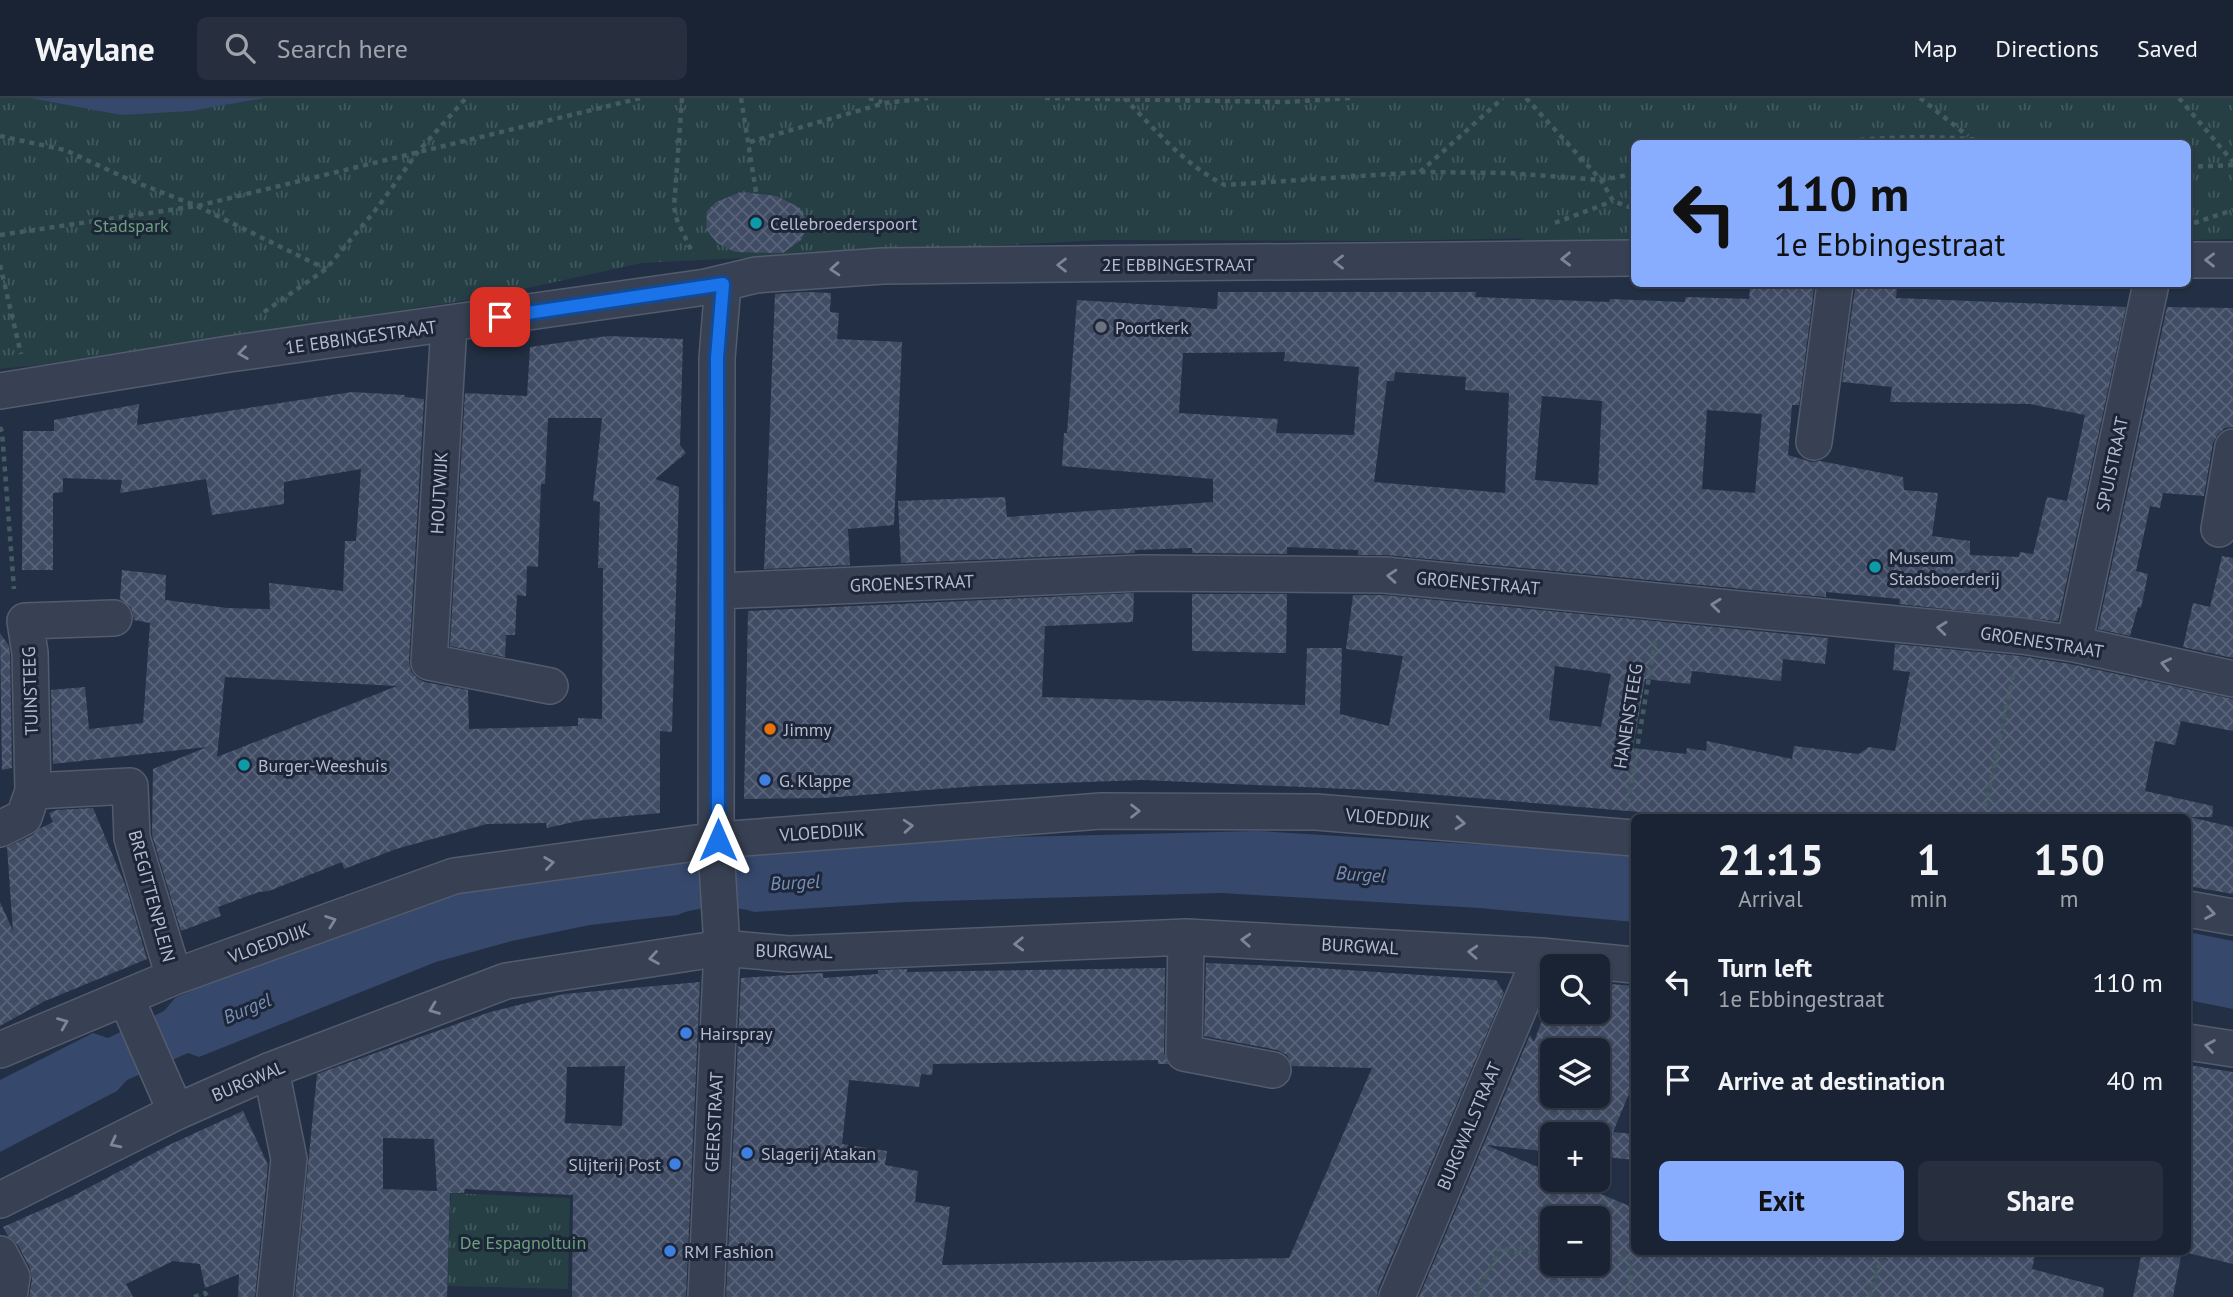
<!DOCTYPE html>
<html lang="en">
<head>
<meta charset="utf-8">
<style>
	:root { --surface:#1a2333; --page:#272f3f; --text:#f1f3f6; --muted:#9fa4ac; --line:#38404e; --accent:#88adff }
	body { margin:0; font-family:"PT Sans",sans-serif; background:var(--page); color:var(--text); height:100vh; display:flex; flex-direction:column; font-size:26px; white-space:nowrap }
	* { box-sizing:border-box; margin:0 }
	p { font-size:23px; color:var(--muted) }
	.icon { flex:none; width:38px; height:38px; fill:none; stroke:currentColor; stroke-width:2; stroke-linecap:round; stroke-linejoin:round }
	.map { position:relative; flex:1; overflow:hidden }
	.sheet { position:absolute; left:1631px; top:716px; width:560px; height:441px; display:flex; flex-direction:column; background:var(--surface); border-radius:10px; box-shadow:0 2px 5px #0004,0 0 0 2px var(--line) }
	.sheet>* { flex:none }
	.guide { position:absolute; left:1631px; top:42px; width:560px; height:147px; border-radius:10px; box-shadow:0 2px 5px #0004,0 0 0 2px var(--line); background:#88adff; color:#111; overflow:hidden }
	.controls { position:absolute; left:1540px; top:856px; display:grid; gap:14px }
	.controls a { display:grid; place-items:center; width:70px; height:70px; border-radius:10px; background:var(--surface); box-shadow:0 2px 5px #0004,0 0 0 2px var(--line); font-size:35px }
	.pin { position:absolute; display:grid; place-items:center; width:60px; height:60px; color:#fff; margin:-30px; border-radius:14px; box-shadow:0 4px 10px #0006 }
	.me { position:absolute; width:77px; margin:-38px; rotate:0deg; stroke-linejoin:round; filter:drop-shadow(0 0 5px #0008) }
	.turn { display:flex; align-items:center; gap:24px; height:147px; padding:0 28px; font-size:32px }
	.turn .icon { width:91px; height:91px; stroke-width:2.5 }
	.turn b { display:block; font-size:49px; line-height:60px }
	.eta { display:flex; justify-content:space-evenly; align-items:center; height:119px; text-align:center }
	.eta b { font-size:42px; font-weight:700; line-height:49px }
	.cta { display:flex; gap:14px; margin-top:auto; padding:14px 28px }
	.cta a { flex:1; height:80px; border-radius:10px; background:var(--accent); color:#111; font-size:28px; font-weight:700; line-height:80px; text-align:center }
	.cta a+a { background:var(--page); color:var(--text) }
	ul { padding:0; list-style:none }
	li { display:flex; align-items:center; gap:21px; height:98px; padding:0 28px }
	li div { flex:1 }
	li b { display:block; font-size:26px }
	li em { font-style:normal }
	header { display:flex; align-items:center; gap:42px; box-sizing:border-box; height:98px; padding:0 35px; background:var(--surface); border-bottom:2px solid var(--line) }
	header strong { font-size:33px }
	nav { display:flex; gap:38px; margin-inline-start:auto; font-size:24px }
	.search { width:490px; height:63px; background:var(--page); display:flex; align-items:center; gap:18px; box-sizing:border-box; padding:0 24px; border-radius:10px; color:var(--muted); font-size:26px }
	.map>svg:first-child { display:block }
</style>
</head>
<body>
<header>
<strong>Waylane</strong>
<div class="search"><svg class="icon" aria-label="search" viewBox="0 0 24 24"><circle cx="10" cy="10" r="6"/><path d="M15 15l6 6"/></svg>Search here</div>
<nav><a>Map</a><a>Directions</a><a>Saved</a></nav>
</header>
<div class="map">
<svg width="2233" height="1199" viewBox="0 0 2233 1199">
	<defs>
		<pattern id="forest-firs" width="22" height="20" patternUnits="userSpaceOnUse" patternTransform="scale(1.75)"><rect width="22" height="20" fill="#253f44"/><path d="M5 1l3.5 6h-7zM16 11l3.5 6h-7z" fill="#42595e"/></pattern>
		<pattern id="park-tufts" width="24" height="20" patternUnits="userSpaceOnUse" patternTransform="scale(1.75)"><rect width="24" height="20" fill="#253f44"/><path d="M3 7l-1-3M5 7V3M7 7l1-3M15 17l-1-3M17 17v-4M19 17l1-3" fill="none" stroke="#42595e"/></pattern>
		<pattern id="building-cross-hatch" width="8" height="8" patternUnits="userSpaceOnUse" patternTransform="scale(1.75)"><rect width="8" height="8" fill="#404b64"/><path d="M0 0l8 8M0 8l8-8" fill="none" stroke="#596379"/></pattern>
	</defs>
	<rect width="100%" height="100%" fill="#232f44"/>
	<path fill="url(#forest-firs)" d="M1603,112L1634,117V145L1514,144Z"/>
	<path fill="url(#park-tufts)" d="M0,0H2233V141L2188,142V46H1634V138L1383,143L1104,142L642,165L482,200L48,266L0,271Z
		M451,1095L570,1100L568,1191L447,1188Z"/>
	<path fill="#36486c" d="M30,0H265L191,13L121,17Z
		M1258,733L1634,756V824L1479,810L1221,795L905,804L754,814C737,807 694,808 678,817L590,827L512,843L436,864L199,959L188,955L127,982L117,993L0,1054V982L93,935L108,940L164,913L175,900L281,853L427,801L506,781L684,762L740,759L749,752L1017,739Z
		M2188,834L2233,843V911L2188,902Z"/>
	<path fill="url(#building-cross-hatch)" fill-rule="evenodd" d="M741,94L777,98L800,110L806,124L807,131L801,142L783,155H776L735,154L717,145L706,131L707,113L716,104Z
		M1855,190H1897L1896,200L2126,209L2058,523L1899,506L1900,501L1826,494V499L1387,457H1358V452L1287,449V456L1192,455V450L1135,452V455L901,465L898,403L1005,399L1007,419L1213,404V381L1062,368L1064,335H1067L1077,202L1217,211L1218,194H1476L1475,199L1609,204L1610,201L1685,204L1686,199L1749,201L1750,191H1814L1799,307H1792L1788,357L1811,364L1820,363L1903,379L1904,392L1938,395L1932,438L1970,443V457L2019,459L2020,454L2033,456L2047,399L2067,403L2085,317L2030,306L1890,304L1892,289L1842,284ZM1285,254L1284,263L1359,269L1354,337L1276,335L1278,321L1179,315L1183,255ZM1395,274L1466,279L1465,292L1509,295L1505,395L1374,384L1387,283H1394ZM1542,298L1602,303L1598,387L1535,382ZM1707,312L1762,316L1755,395L1702,391Z
		M806,194L831,195L830,214L839,215L837,241L902,244L894,427L848,431L850,467L764,471L775,196Z
		M2167,209L2233,210V329L2225,330L2218,336L2213,345L2204,398L2163,395L2160,410L2150,408L2136,473L2148,476L2141,510L2138,509L2130,538L2098,531Z
		M608,238L683,241L680,347L686,355L655,381L679,389L672,634L660,633V715L583,722L547,730L546,725L487,726L396,751L344,771L342,764L269,793L259,794L218,809L221,818L181,833L152,737L153,671L207,649L53,666L51,592L85,589L89,631L143,625L150,525L134,522L131,509L120,501L122,472L166,477L165,504L166,502L227,510L270,511L269,485L343,493L345,443H356L361,371L284,384V406L212,417L206,381L120,395L122,382L63,380V394L53,395V472H22L23,333H54V322L139,306L137,327L352,294L405,297V299L424,301L409,563L411,573L417,580L424,584L468,592L469,631L578,628V620L602,621L603,470H598L600,404L593,403L602,320H548L545,386H541L538,469L527,468L526,498L517,497L515,537H506L505,559L450,548L465,295L527,298L530,249ZM225,579L397,588L217,659Z
		M2222,458L2233,460V560L2183,549L2193,505L2210,509Z
		M1134,495L1133,524L1045,528L1042,599L1305,607L1307,550H1342L1340,616L1389,628L1403,558L1346,551L1353,497H1384L1828,540L1825,566L1783,561L1781,583L1692,573L1690,586L1645,581L1633,650L1686,656L1687,650L1706,653L1707,643L1792,661L1794,648L1859,656L1869,649L1895,653L1910,574L1893,572L1895,546L2020,558L2070,566L2233,601V633L2181,623L2175,647L2155,643L2145,693L2213,708L2212,719H2189L2233,729V796L2188,788V719H1699L1392,693L1143,682L978,688L825,700L744,701L748,513ZM1555,568L1611,576L1601,629L1549,622Z
		M1192,496H1287L1286,555L1192,553Z
		M0,535L9,548L10,557L12,670L2,672Z
		M93,710L126,789L147,861L45,903L0,928V804L13,833L7,749L33,737L39,731L53,724L49,715L57,712Z
		M1206,865L1302,869L1496,882L1504,895L1378,1191L1377,1199H726L741,880L806,876L823,875V880L878,876V872L907,871V874L1165,870L1164,955L1168,966H1158V962L933,966L932,977L921,976L919,989L849,982L842,1046L887,1053L885,1067L918,1073L915,1104L950,1109L942,1167L1289,1160L1372,970L1292,968L1287,957L1277,952L1204,938Z
		M700,884L686,1199H572L573,1097L465,1091L464,1095H450L447,1199H295L317,976L490,914L564,896ZM625,968L622,1028L565,1025L567,969ZM383,1040L434,1041L437,1093L383,1091Z
		M1598,885L1634,888V984L1613,1034L1634,1036V1062L1598,1058V1036H1552V1054L1486,1047L1552,1075V1082H1568L1634,1110V1153H2036L2032,1171L2104,1190L2103,1199H1419L1530,937L1534,944L1552,895V914H1598ZM1552,952H1598V998H1552ZM1552,1120H1598V1166H1552Z
		M2188,967L2233,974V1166L2188,1155Z
		M243,1013L268,1067L255,1199H238L239,1176L205,1190L200,1166L173,1163L126,1186L133,1199H29L32,1182L30,1170L18,1147L8,1138L3,1129L73,1098L169,1047Z
		M2142,1153H2182L2173,1199H2133Z"/>
	<g fill="none" stroke-linecap="round" stroke-linejoin="round">
		<defs>
			<path id="minor" d="M2188,162H2233
				M449,227L429,564L550,588
				M0,293L229,256L706,189L756,177L883,168L1634,160
				M1814,344L1835,186
				M2219,431L2233,349
				M718,493L1142,475L1385,477L2022,538L2074,546L2233,581
				M2074,546L2151,186
				M33,693L130,688L132,740L174,879
				M0,731L24,719L33,693L30,555L25,523L114,520
				M2188,811L2233,819
				M1186,839L1184,955L1273,972
				M126,900L176,1014
				M2188,944L2233,951
				M0,952L174,879L454,778L718,742L1101,713L1316,714L1634,740
				M271,972L289,1061L275,1199
				M0,1102L176,1014L271,972L506,883L722,850L789,856L1186,839L1541,858L1634,867
				M0,1156L12,1179L9,1199
				M706,1199L722,850L716,749L717,260L723,186
				M1397,1199L1541,858"/>
		</defs>
		<use href="#minor" stroke="#535c6d" stroke-width="38"/>
		<path stroke="#445c61" stroke-width="4.5" stroke-dasharray="5 5" stroke-linecap="butt" d="M682,0L674,109L677,122L693,156
			M741,0L756,94
			M869,0L882,4
			M1045,0L1286,4L1350,0
			M1124,0C1155,31 1184,67 1225,87L1420,74L1509,75L1601,82L1634,76
			M1526,0L1601,82L1613,103L1634,111
			M1920,0L1968,38
			M2179,0L2233,64
			M0,38L65,52L130,82L197,108L326,171
			M750,44L885,5L928,0
			M1820,46C1884,38 1948,36 2012,46
			M2188,69L2233,67
			M1420,74L1503,0
			M1555,125L1613,103
			M2194,125L2233,112
			M0,137L197,108L641,0
			M0,167L21,256
			M264,214L326,171L378,109L417,55L466,0
			M0,329L2,334L14,491
			M1628,705L1656,537
			M1983,719L2015,569
			M1598,1161L1631,1160L1630,1199
			M194,1199L205,1195L208,1199
			M1477,1199L1500,1149L1517,1155L1519,1149L1542,1160H1552
			M1870,1199L1883,1153"/>
		<use href="#minor" stroke="#384153" stroke-width="35"/>
	</g>
	<defs><path id="oneway-chevron" d="M-2-3.5L2.5 0L-2 3.5" fill="none" stroke-width="1.6" stroke-linecap="round" stroke-linejoin="round" transform="scale(1.75)"/></defs>
	<g stroke="#7d8596">
		<use href="#oneway-chevron" transform="translate(1566 161) rotate(179)"/>
		<use href="#oneway-chevron" transform="translate(2210 162) rotate(-179)"/>
		<use href="#oneway-chevron" transform="translate(1339 164) rotate(180)"/>
		<use href="#oneway-chevron" transform="translate(1062 167) rotate(180)"/>
		<use href="#oneway-chevron" transform="translate(835 171) rotate(176)"/>
		<use href="#oneway-chevron" transform="translate(243 255) rotate(172)"/>
		<use href="#oneway-chevron" transform="translate(1392 478) rotate(-176)"/>
		<use href="#oneway-chevron" transform="translate(1716 507) rotate(-174)"/>
		<use href="#oneway-chevron" transform="translate(1942 530) rotate(-174)"/>
		<use href="#oneway-chevron" transform="translate(2166 566) rotate(-168)"/>
		<use href="#oneway-chevron" transform="translate(1135 713)"/>
		<use href="#oneway-chevron" transform="translate(1460 725) rotate(5)"/>
		<use href="#oneway-chevron" transform="translate(908 728) rotate(-4)"/>
		<use href="#oneway-chevron" transform="translate(549 765) rotate(-8)"/>
		<use href="#oneway-chevron" transform="translate(2210 815) rotate(10)"/>
		<use href="#oneway-chevron" transform="translate(331 823) rotate(-20)"/>
		<use href="#oneway-chevron" transform="translate(1246 842) rotate(-177)"/>
		<use href="#oneway-chevron" transform="translate(1019 846) rotate(178)"/>
		<use href="#oneway-chevron" transform="translate(1473 854) rotate(-177)"/>
		<use href="#oneway-chevron" transform="translate(654 860) rotate(171)"/>
		<use href="#oneway-chevron" transform="translate(434 911) rotate(159)"/>
		<use href="#oneway-chevron" transform="translate(63 925) rotate(-22)"/>
		<use href="#oneway-chevron" transform="translate(2210 948) rotate(-171)"/>
		<use href="#oneway-chevron" transform="translate(115 1045) rotate(153)"/>
	</g>
	<g fill="none" stroke-linecap="round" stroke-linejoin="round">
		<defs>
			<path id="route" d="M500,219L723,186L717,260L718,742"/>
		</defs>
		<use href="#route" stroke="#114b97" stroke-width="18"/>
		<use href="#route" stroke="#1a73e8" stroke-width="12"/>
	</g>
	<g fill="#0f9aa8" stroke="#1d2638" stroke-width="2.5">
		<circle cx="756" cy="125" r="7"/>
		<circle cx="1875" cy="469" r="7"/>
		<circle cx="244" cy="667" r="7"/>
	</g>
	<circle fill="#6b7280" stroke="#1d2638" stroke-width="2.5" cx="1101" cy="229" r="7"/>
	<circle fill="#e8710a" stroke="#1d2638" stroke-width="2.5" cx="770" cy="631" r="7"/>
	<g fill="#3f7fe0" stroke="#1d2638" stroke-width="2.5">
		<circle cx="765" cy="682" r="7"/>
		<circle cx="686" cy="935" r="7"/>
		<circle cx="747" cy="1055" r="7"/>
		<circle cx="675" cy="1066" r="7"/>
		<circle cx="670" cy="1153" r="7"/>
	</g>
	<g text-anchor="middle" dominant-baseline="central" stroke-width="6" stroke-linejoin="round" paint-order="stroke">
		<g font-size="18" fill="#b5bccd" stroke="#1d2638" text-anchor="start">
			<text x="770" y="125">Cellebroederspoort</text>
			<text x="1115" y="229">Poortkerk</text>
			<text x="1889" y="459">Museum<tspan x="1889" dy="21">Stadsboerderij</tspan></text>
			<text x="784" y="631">Jimmy</text>
			<text x="258" y="667">Burger-Weeshuis</text>
			<text x="779" y="682">G. Klappe</text>
			<text x="700" y="935">Hairspray</text>
			<text x="761" y="1055">Slagerij Atakan</text>
			<text x="661" y="1066" text-anchor="end">Slijterij Post</text>
			<text x="684" y="1153">RM Fashion</text>
		</g>
		<g font-size="18" fill="#6aa07a" stroke="#1d2638">
			<text x="131" y="127">Stadspark</text>
			<text x="523" y="1144">De Espagnoltuin</text>
		</g>
		<g font-size="18" fill="#b5bccd" stroke="#1d2638">
			<text x="1178" y="166">2E EBBINGESTRAAT</text>
			<text transform="translate(361 239) rotate(-8)">1E EBBINGESTRAAT</text>
			<text transform="translate(2112 366) rotate(-78)">SPUISTRAAT</text>
			<text transform="translate(439 395) rotate(-87)">HOUTWIJK</text>
			<text transform="translate(912 485) rotate(-2)">GROENESTRAAT</text>
			<text transform="translate(1478 485) rotate(5)">GROENESTRAAT</text>
			<text transform="translate(2042 544) rotate(9)">GROENESTRAAT</text>
			<text transform="translate(30 593) rotate(-92)">TUINSTEEG</text>
			<text transform="translate(1628 618) rotate(-81)">HANENSTEEG</text>
			<text transform="translate(1388 720) rotate(5)">VLOEDDIJK</text>
			<text transform="translate(822 734) rotate(-4)">VLOEDDIJK</text>
			<text transform="translate(152 798) rotate(75)">BREGITTENPLEIN</text>
			<text transform="translate(269 845) rotate(-20)">VLOEDDIJK</text>
			<text transform="translate(1360 848) rotate(3)">BURGWAL</text>
			<text transform="translate(794 853) rotate(1)">BURGWAL</text>
			<text transform="translate(248 983) rotate(-23)">BURGWAL</text>
			<text transform="translate(714 1024) rotate(-87)">GEERSTRAAT</text>
			<text transform="translate(1469 1028) rotate(-67)">BURGWALSTRAAT</text>
		</g>
		<g font-size="19" font-style="italic" fill="#7a8fb7" stroke="#1d2638">
			<text transform="translate(1361 776) rotate(4)">Burgel</text>
			<text transform="translate(795 784) rotate(-3)">Burgel</text>
			<text transform="translate(247 910) rotate(-23)">Burgel</text>
		</g>
	</g>
</svg>
<div class="controls">
<a><svg class="icon" aria-label="search" viewBox="0 0 24 24"><circle cx="10" cy="10" r="6"/><path d="M15 15l6 6"/></svg></a>
<a><svg class="icon" aria-label="layers" viewBox="0 0 24 24"><path d="M12 4l9 5-9 5-9-5zM3 14l9 5 9-5"/></svg></a>
<a>+</a>
<a>−</a>
</div>
<div class="pin" style="left:500px;top:219px;background:#d93025"><svg class="icon" aria-label="arrive" viewBox="0 0 24 24"><path d="M6 21V4h12l-3 4 3 4H6"/></svg></div>
<svg class="me" style="left:718px;top:742px" viewBox="-20 -20 40 40"><path d="M0-17L14 15 0 8-14 15z" fill="#1a73e8" stroke="#fff" stroke-width="4"/></svg>
<div class="guide">
<div class="turn"><svg class="icon" aria-label="left" viewBox="0 0 24 24"><path d="M17 20v-9H6M10 6l-5 5 5 5"/></svg><div><b>110 m</b>1e Ebbingestraat</div></div>
</div>
<section class="sheet">
<div class="eta">
<div><b>21:15</b><p>Arrival</p></div>
<div><b>1</b><p>min</p></div>
<div><b>150</b><p>m</p></div>
</div>
<ul>
<li><svg class="icon" aria-label="left" viewBox="0 0 24 24"><path d="M17 20v-9H6M10 6l-5 5 5 5"/></svg><div><b>Turn left</b><p>1e Ebbingestraat</p></div><em>110 m</em></li>
<li><svg class="icon" aria-label="arrive" viewBox="0 0 24 24"><path d="M6 21V4h12l-3 4 3 4H6"/></svg><div><b>Arrive at destination</b></div><em>40 m</em></li>
</ul>
<div class="cta"><a>Exit</a><a>Share</a></div>
</section>
</div>
</body>
</html>
